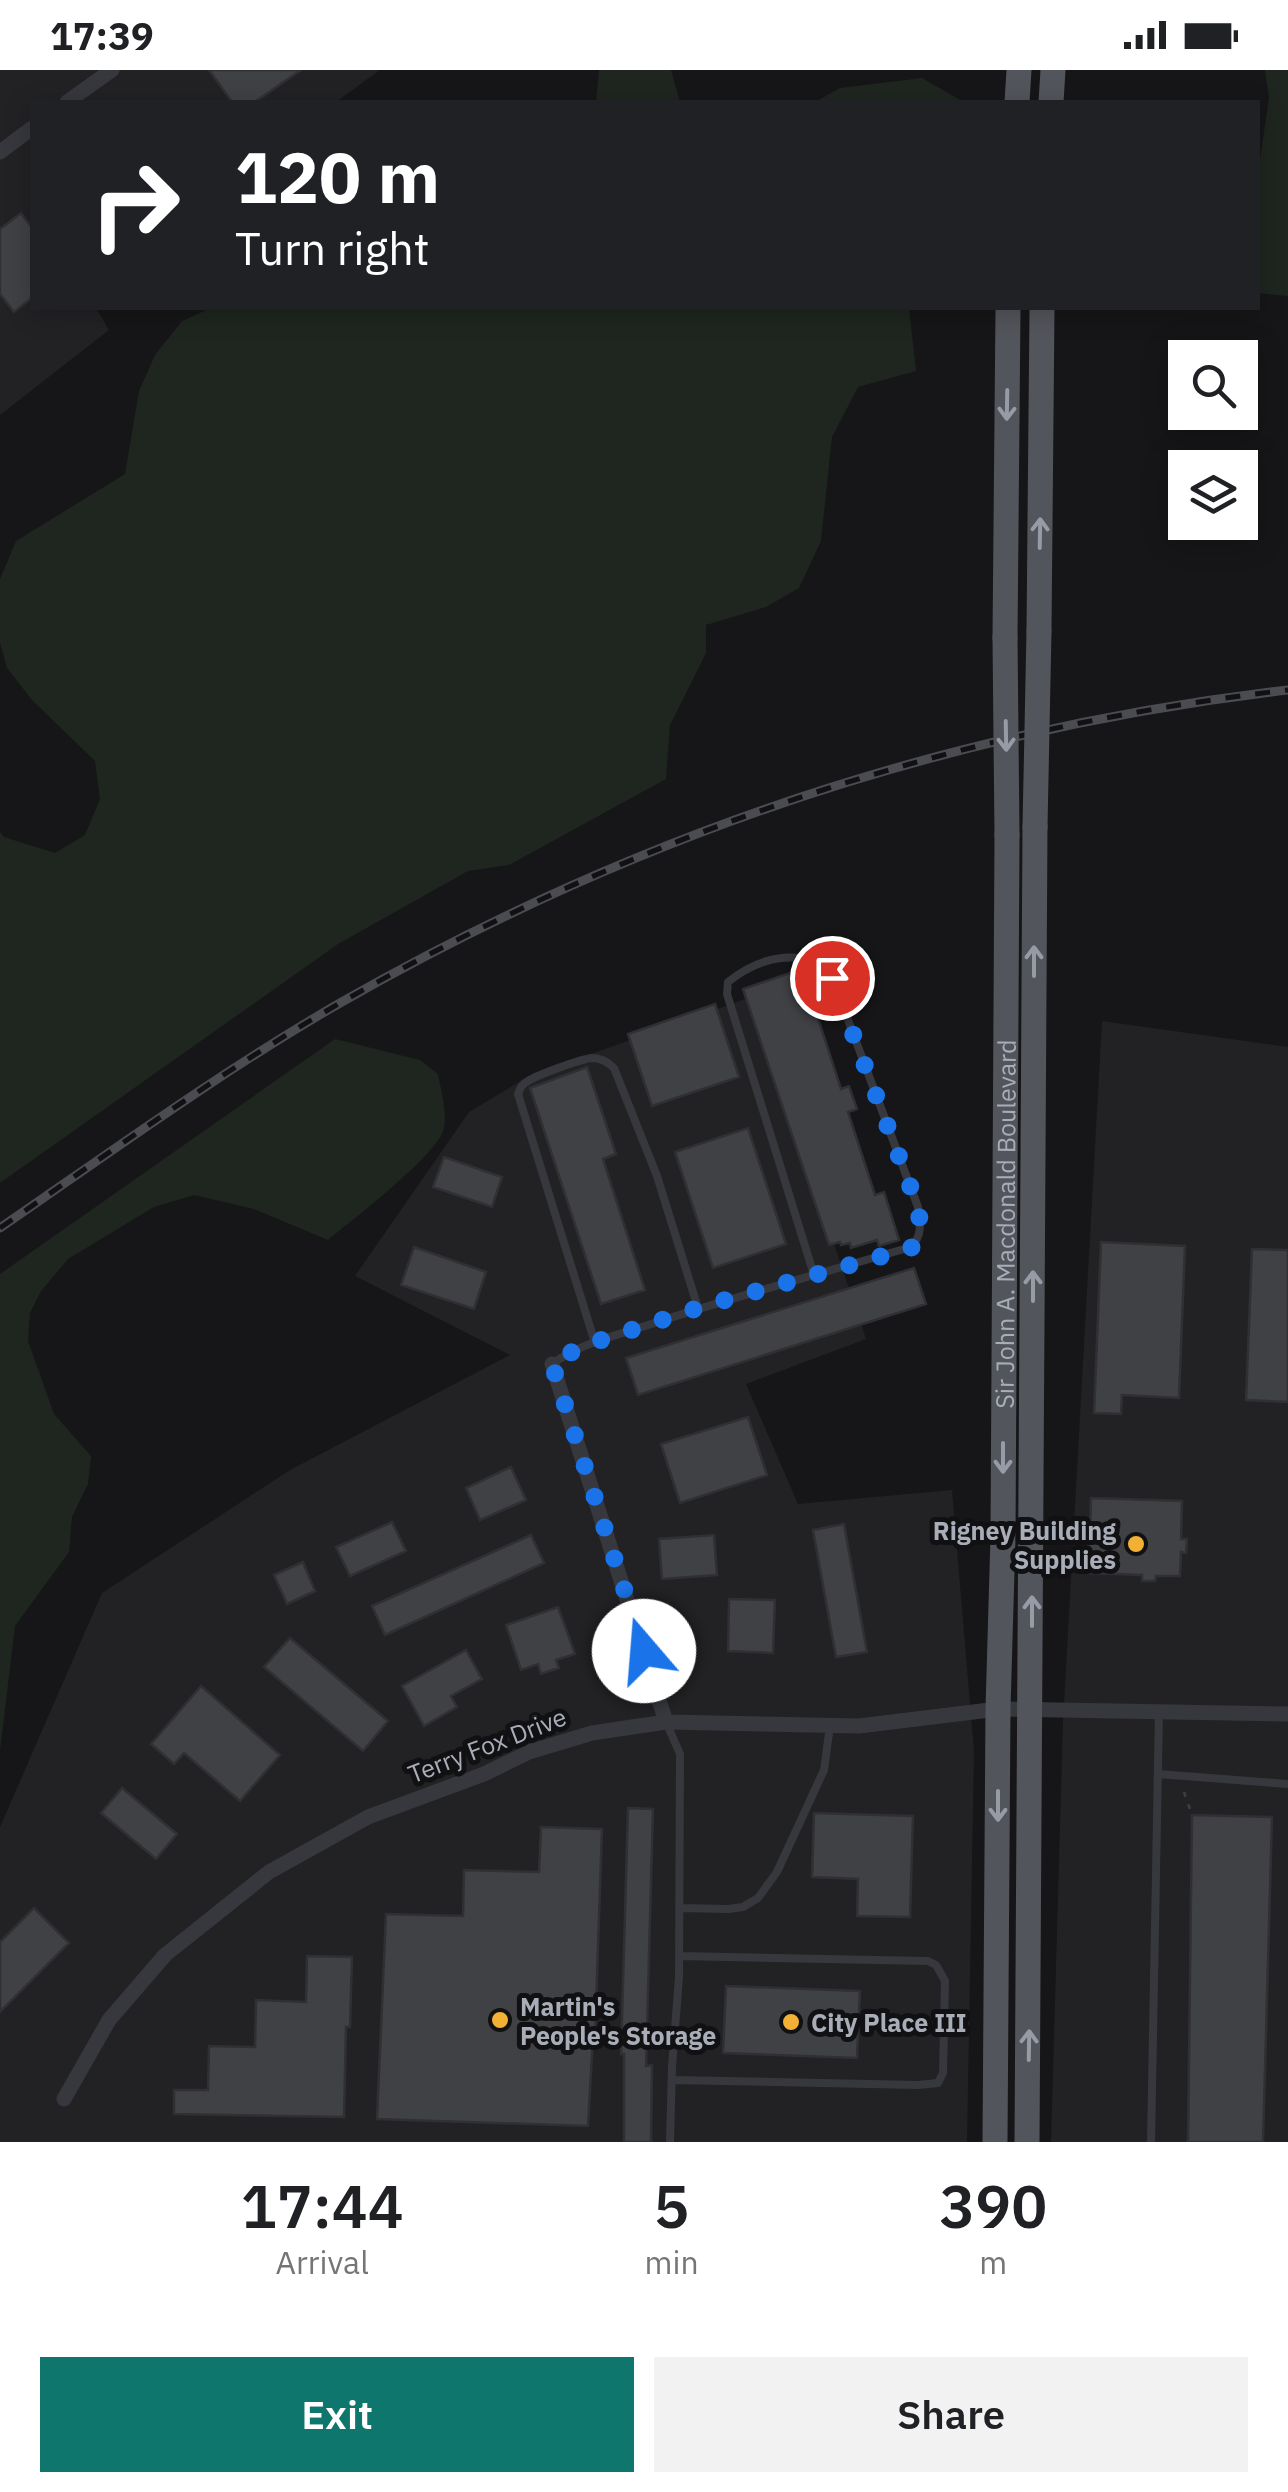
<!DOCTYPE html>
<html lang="en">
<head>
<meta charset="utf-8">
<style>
	:root { --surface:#fff; --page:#f2f2f2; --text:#202124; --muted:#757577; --accent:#0f766e }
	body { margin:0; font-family:"IBM Plex Sans",sans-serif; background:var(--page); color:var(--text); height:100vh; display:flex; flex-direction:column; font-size:38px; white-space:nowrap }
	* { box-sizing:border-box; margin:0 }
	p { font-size:32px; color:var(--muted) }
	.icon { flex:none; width:55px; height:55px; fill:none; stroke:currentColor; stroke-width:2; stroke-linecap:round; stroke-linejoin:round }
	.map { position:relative; height:2072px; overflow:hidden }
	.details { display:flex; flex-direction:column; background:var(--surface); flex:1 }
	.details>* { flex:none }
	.guide { position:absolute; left:30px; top:30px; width:1230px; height:210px; border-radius:0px; box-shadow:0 5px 25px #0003; background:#202124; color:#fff; overflow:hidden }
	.tools { position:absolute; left:1168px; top:270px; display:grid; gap:20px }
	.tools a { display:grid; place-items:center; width:90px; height:90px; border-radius:0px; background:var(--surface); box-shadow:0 5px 25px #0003; font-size:50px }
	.pin { position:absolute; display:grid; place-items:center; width:85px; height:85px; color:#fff; margin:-42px; border:5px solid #fff; border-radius:50%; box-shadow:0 2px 10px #0007 }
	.me { position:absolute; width:110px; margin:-55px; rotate:342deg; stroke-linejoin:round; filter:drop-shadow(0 0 8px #0008) }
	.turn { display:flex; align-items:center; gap:35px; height:210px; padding:0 40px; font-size:45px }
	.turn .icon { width:130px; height:130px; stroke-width:2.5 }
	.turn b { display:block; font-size:70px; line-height:85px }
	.eta { display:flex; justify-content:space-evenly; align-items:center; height:170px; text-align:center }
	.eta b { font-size:60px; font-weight:600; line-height:70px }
	.button { display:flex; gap:20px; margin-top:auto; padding:20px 40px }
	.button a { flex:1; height:115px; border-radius:0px; background:var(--accent); color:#fff; font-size:40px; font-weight:600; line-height:115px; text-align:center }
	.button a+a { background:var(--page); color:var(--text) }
	.status { display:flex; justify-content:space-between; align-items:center; height:70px; padding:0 50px; background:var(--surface); direction:ltr }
	.status svg { height:28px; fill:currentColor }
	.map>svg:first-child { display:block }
</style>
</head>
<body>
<div class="status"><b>17:39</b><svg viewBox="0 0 49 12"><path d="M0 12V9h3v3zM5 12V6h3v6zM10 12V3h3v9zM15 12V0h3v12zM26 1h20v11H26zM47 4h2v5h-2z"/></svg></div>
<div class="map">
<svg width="1288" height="2072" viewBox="0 0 1288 2072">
	<rect width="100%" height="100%" fill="#161618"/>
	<path fill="#222225" d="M0,0H380L336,32H32V238H96L109,260L0,345Z
		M751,927L866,1269L746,1314L798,1434L952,1420L974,1681L967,2072H0V1757L102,1523L290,1400L510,1285L355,1206L469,1042L529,1006Z
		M1102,951L1288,977V2072H1051L1063,1652Z"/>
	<path fill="#1e261f" d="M599,0H671L680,32H596Z
		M1265,0H1288V226L1258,223V90L1260,89L1269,28Z
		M922,8L964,32H815L840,18Z
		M211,238H909L916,301L858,317L832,367L821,471L799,518L766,537L706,555V583L670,655L666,709L509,795L468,801L338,874L0,1113V762L4,767L55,783L85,765L100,729L95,691L32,630L7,598L0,573V509L16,471L125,404L139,321L155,285L182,251Z
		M335,969L420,990L438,1004C441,1021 447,1040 444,1058C440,1083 351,1151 328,1170L254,1139L194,1125L154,1137L68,1189L41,1221L30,1243L28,1271L54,1344L91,1386L88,1414L72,1447L69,1482L15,1556L0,1681V1204Z"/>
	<path fill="#404145" stroke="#303034" stroke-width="2.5" d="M209,0H301L255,32H232Z
		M21,143L32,158V228L14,242L0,224V159Z
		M802,899L841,1019L849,1016L857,1039L848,1042L875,1125L884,1122L899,1170L879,1176L877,1170L851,1178L850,1173L841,1175L840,1172L829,1175L743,919Z
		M715,934L739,1007L652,1036L628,964Z
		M587,997L616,1084L603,1089L645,1220L601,1234L530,1018Z
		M748,1058L786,1174L713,1198L675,1082Z
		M444,1087L502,1107L492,1137L433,1117Z
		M1101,1172L1185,1176L1179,1328L1122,1325L1121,1344L1094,1343Z
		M414,1177L486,1202L474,1239L401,1215Z
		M1252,1179L1288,1180V1332L1246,1330Z
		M914,1198L926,1234L638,1325L626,1288Z
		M748,1347L767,1405L680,1433L661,1374Z
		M511,1397L526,1430L480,1450L466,1418Z
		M1091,1428L1182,1431L1181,1469H1187L1186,1483L1181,1482L1180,1506H1156L1155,1511H1142V1505L1088,1503V1479H1085V1466H1090Z
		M392,1452L406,1481L350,1506L336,1477Z
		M844,1454L867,1582L836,1587L813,1460Z
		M531,1465L544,1493L385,1565L372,1536Z
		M714,1465L717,1505L662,1509L659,1469Z
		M303,1492L315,1521L287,1534L274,1505Z
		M729,1529L775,1530L773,1583L728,1581Z
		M558,1537L575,1584L556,1590L559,1598L541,1604L538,1594L521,1600L506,1555Z
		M290,1568L388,1651L363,1681L264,1597Z
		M466,1580L482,1609L451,1626L457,1637L424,1656L402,1616Z
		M201,1616L280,1685L240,1731L184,1683L174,1694L151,1674Z
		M122,1718L177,1764L156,1789L101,1743Z
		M628,1738L653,1739L646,1996L652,1995L651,2072H624V1984H621Z
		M814,1743L913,1746L910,1847L857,1846L858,1809L812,1807Z
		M1192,1745L1272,1747L1263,2072H1188Z
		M541,1757L602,1759L595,1966H593L588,2056L377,2049L386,1844L463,1846L464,1800L539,1802Z
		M34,1838L69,1873L0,1942V1872Z
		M307,1886L352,1887L350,1957H346L344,2047L174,2044V2020H208L209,1976L255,1977L256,1930L306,1932Z
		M726,1916L860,1921L857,1988L723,1983Z"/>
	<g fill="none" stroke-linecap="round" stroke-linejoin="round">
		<path stroke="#3d3f44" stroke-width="2.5" stroke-dasharray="5 8" stroke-linecap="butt" d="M1184,1722L1192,1745"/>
		<path stroke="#37383d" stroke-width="8" d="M595,1273L518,1024C521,1017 521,1015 528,1011C537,1005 581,989 592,988C601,988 608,992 614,998L657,1106L698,1238
			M552,1294C579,1274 614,1266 645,1256C733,1227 822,1203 911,1177C923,1165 920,1153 918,1137L832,907C803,874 758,888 728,912L727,924L814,1205
			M666,1652L680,1684L679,1907L672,1997L670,2072
			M1158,1704L1288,1714
			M679,1838L728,1839L743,1837L758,1828L777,1802L824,1700L830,1656
			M672,2010L918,2015L938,2013L943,2003L945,1911L936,1895L928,1891L679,1886
			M1151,2072L1159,1641"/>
		<path stroke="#37383d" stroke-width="15" d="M67,32L112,0
			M0,82L32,58
			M552,1294L666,1652
			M64,2029L109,1950L165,1885L269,1802L368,1747L484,1704L529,1682L592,1663L666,1652L859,1656L998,1639L1288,1644"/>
		<g stroke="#53555c" stroke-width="25">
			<path d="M1017,32L1019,0"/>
			<path d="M1051,32L1053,0"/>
			<path d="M1039,561L1042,238"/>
			<path d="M1005,568L1008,238"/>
			<path id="s1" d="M995,2072L998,1639L1003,1466L1007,765"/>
			<path d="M1027,2072L1035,757"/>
		</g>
		<defs>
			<path id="rail" d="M0,1158C112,1081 222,1001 340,933C634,765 951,659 1288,620"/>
		</defs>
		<use href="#rail" stroke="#4a4c52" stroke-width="9"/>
		<use href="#rail" stroke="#111113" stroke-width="5" stroke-dasharray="15" stroke-linecap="butt"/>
		<path stroke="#53555c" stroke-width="25" d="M1005,568L1007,765
			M1035,757L1039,561"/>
	</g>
	<defs><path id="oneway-shaft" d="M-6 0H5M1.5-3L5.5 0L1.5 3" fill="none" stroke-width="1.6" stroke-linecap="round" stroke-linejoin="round" transform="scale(2.5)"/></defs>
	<g stroke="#979ba6">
		<use href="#oneway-shaft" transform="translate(1007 335) rotate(91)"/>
		<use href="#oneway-shaft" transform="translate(1040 463) rotate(-89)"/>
		<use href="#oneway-shaft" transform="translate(1006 666) rotate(89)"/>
		<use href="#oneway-shaft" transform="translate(1034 891) rotate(-90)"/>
		<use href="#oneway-shaft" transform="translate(1033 1216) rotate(-90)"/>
		<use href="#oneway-shaft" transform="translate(1003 1388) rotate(90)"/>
		<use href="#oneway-shaft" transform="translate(1032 1541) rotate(-90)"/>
		<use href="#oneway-shaft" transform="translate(998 1736) rotate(90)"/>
		<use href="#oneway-shaft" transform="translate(1029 1975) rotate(-89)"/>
	</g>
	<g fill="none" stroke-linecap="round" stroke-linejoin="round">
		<path stroke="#1a73e8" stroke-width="18" stroke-dasharray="0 32.4" d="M644,1581L552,1294L580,1277L707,1235L911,1178C923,1165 920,1153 918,1137L832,908"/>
	</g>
	<g fill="#f2b134" stroke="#111113" stroke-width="4">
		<circle cx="1136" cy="1474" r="10"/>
		<circle cx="500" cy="1950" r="10"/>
		<circle cx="791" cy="1952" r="10"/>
	</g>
	<g text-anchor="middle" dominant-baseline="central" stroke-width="10" stroke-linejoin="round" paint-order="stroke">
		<g font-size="25" fill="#a8adb8" stroke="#111113">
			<text stroke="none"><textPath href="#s1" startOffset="918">Sir John A. Macdonald Boulevard</textPath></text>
			<text transform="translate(487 1675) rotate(-21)">Terry Fox Drive</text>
		</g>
		<g font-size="25" font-weight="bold" fill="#a8adb8" stroke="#111113" text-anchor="start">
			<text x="1116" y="1460" text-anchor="end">Rigney Building<tspan x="1116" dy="29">Supplies</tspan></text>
			<text x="520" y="1936">Martin's<tspan x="520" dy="29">People's Storage</tspan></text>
			<text x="811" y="1952">City Place III</text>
		</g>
	</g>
</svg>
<div class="tools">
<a><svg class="icon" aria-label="search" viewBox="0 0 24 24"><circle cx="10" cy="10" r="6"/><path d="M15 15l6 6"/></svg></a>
<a><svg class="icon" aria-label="layers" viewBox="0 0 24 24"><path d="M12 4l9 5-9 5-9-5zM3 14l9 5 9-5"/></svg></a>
</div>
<div class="pin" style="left:832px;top:908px;background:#d93025"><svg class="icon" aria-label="arrive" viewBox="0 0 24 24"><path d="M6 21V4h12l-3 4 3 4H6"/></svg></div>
<svg class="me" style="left:644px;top:1581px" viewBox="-20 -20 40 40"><circle r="19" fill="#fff"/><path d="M0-13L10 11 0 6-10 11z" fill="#1a73e8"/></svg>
<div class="guide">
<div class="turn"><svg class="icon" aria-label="right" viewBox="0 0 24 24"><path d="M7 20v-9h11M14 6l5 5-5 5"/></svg><div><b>120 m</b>Turn right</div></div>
</div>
</div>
<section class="details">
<div class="eta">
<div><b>17:44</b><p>Arrival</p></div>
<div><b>5</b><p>min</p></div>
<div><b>390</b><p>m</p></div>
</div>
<div class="button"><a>Exit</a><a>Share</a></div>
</section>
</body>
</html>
